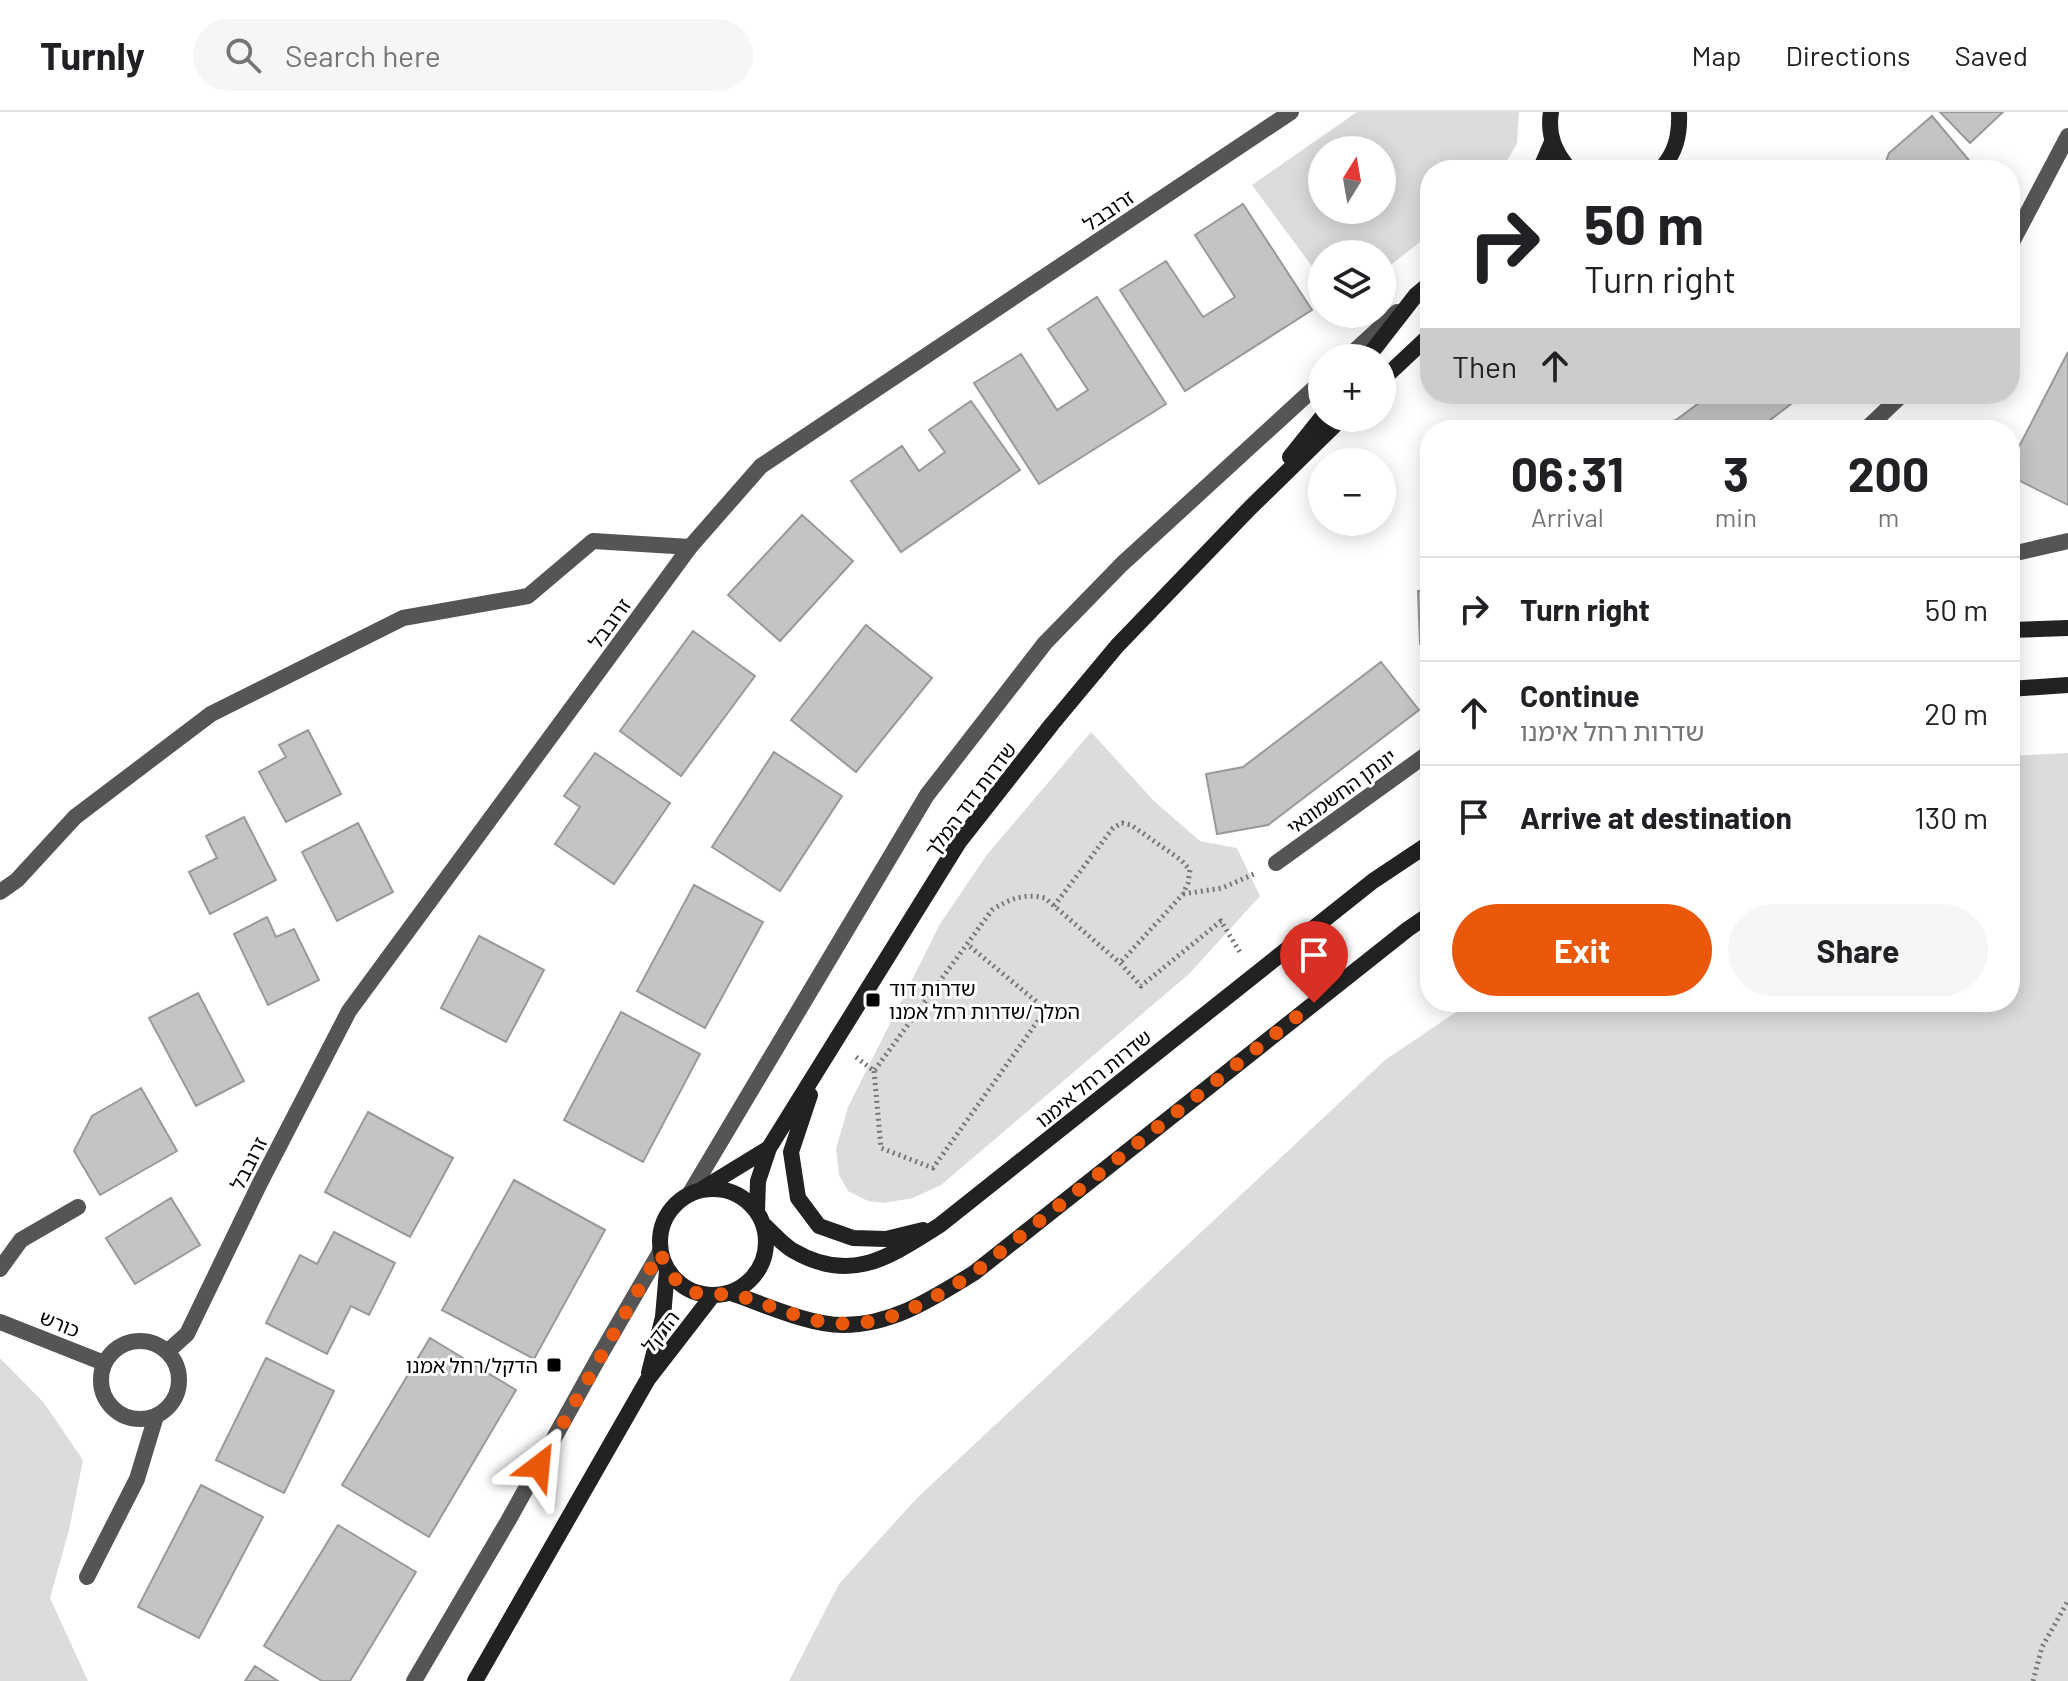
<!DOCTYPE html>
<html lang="en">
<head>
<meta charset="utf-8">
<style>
	:root { --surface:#fff; --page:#f6f6f6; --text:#202124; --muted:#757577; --line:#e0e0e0; --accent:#ea580c }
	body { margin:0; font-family:Barlow,"Noto Sans Hebrew",sans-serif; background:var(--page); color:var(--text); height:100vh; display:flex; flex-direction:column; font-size:30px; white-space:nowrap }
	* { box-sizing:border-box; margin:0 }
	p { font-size:26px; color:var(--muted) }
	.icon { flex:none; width:44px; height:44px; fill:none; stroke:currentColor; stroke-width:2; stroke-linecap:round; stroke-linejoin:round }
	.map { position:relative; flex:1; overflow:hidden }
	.drawer { position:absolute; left:1420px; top:308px; width:600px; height:592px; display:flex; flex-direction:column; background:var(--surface); border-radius:32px; box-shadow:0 4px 20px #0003 }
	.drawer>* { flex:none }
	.banner { position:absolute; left:1420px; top:48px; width:600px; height:244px; border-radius:32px; box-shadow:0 4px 20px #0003; background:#fff; color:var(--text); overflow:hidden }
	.needle { width:52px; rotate:11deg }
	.fabs { position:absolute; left:1308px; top:24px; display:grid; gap:16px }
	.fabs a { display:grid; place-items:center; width:88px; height:88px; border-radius:50%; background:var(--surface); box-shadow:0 4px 20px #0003; font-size:40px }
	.pin { position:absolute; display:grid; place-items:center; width:68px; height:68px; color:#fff; margin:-82px -34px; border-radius:50% 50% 50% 0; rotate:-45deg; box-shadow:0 0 8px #0007 }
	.pin .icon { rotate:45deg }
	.me { position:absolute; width:88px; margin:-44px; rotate:29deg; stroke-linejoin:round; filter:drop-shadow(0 0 6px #0008) }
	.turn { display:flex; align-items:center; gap:28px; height:168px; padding:0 32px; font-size:36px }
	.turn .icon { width:104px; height:104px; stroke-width:2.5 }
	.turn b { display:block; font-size:56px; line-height:68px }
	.then { display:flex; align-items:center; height:76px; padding:0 32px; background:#0003; gap:16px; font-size:30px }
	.eta { display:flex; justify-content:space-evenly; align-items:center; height:136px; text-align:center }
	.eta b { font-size:48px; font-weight:700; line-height:56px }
	.button { display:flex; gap:16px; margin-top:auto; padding:16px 32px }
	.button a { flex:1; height:92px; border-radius:48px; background:var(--accent); color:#fff; font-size:32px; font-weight:700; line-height:92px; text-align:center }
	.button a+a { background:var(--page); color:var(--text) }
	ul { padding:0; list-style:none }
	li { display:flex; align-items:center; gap:24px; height:104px; padding:0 32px; border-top:2px solid var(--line) }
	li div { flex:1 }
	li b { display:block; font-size:30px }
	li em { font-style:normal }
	header { display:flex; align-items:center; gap:48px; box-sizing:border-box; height:112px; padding:0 40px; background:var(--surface); border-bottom:2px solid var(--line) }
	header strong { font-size:38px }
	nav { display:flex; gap:44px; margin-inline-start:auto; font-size:28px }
	.search { width:560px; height:72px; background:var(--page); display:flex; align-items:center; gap:20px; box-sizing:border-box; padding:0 28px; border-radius:44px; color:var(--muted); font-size:30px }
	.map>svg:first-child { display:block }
</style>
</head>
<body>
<header>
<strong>Turnly</strong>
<div class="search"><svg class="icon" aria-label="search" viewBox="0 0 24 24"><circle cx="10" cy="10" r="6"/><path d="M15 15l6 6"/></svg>Search here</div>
<nav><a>Map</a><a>Directions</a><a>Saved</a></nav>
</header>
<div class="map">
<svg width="2068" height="1569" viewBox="0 0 2068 1569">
	<rect width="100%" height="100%" fill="#fff"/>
	<path fill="#dcdcdc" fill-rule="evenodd" d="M1357,0H1519L1517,31L1502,58H1430V122L1382,160V142H1322V168L1252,73ZM1382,38V98H1322V38Z
		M1091,620L1154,689L1200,729L1237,736L1260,784L1189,862L941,1073L913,1086L884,1091L868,1089L848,1079L839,1063L836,1037L848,995L940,812L986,744Z
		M2068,641V1569H789L839,1472L916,1387L1385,948L1471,890H2010V644Z
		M0,1246L44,1291L83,1348L69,1418L50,1486L88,1569H0Z"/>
	<path fill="#c4c4c4" stroke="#999" stroke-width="2" d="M1940,0H2003L1970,31Z
		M1932,4L1973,53L1966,58H1883L1889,41Z
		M1243,92L1312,198L1185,279L1120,178L1166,149L1203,205L1235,185L1195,123Z
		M1097,185L1166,292L1039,372L974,271L1021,242L1057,298L1088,278L1048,217Z
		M2068,240V393L2010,364V352Z
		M1711,282H1804L1757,318H1639L1676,308Z
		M971,289L1020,358L901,440L851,369L902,334L919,359L945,340L929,318Z
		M802,403L853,449L780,529L728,483Z
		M1418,479H1430V532H1420Z
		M866,513L932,566L856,660L791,608Z
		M693,519L755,564L681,664L620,619Z
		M1381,550L1419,598L1268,713L1217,722L1206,662L1243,655Z
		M308,618L341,682L286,710L259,660L286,645L279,633Z
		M774,640L842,684L780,779L712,735Z
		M595,641L670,691L614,772L555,732L580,695L564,684Z
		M244,705L276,768L210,802L189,760L217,746L206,724Z
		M358,711L393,780L337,809L302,740Z
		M694,773L763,810L705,916L637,879Z
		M267,805L276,825L294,817L319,868L268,893L234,822Z
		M479,824L544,858L506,930L441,896Z
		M198,881L244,969L196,994L149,906Z
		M621,900L700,942L643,1050L564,1008Z
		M141,976L177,1039L100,1083L74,1039L92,1004Z
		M368,1000L453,1046L410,1125L325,1080Z
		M514,1068L605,1118L534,1247L442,1198Z
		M171,1086L200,1133L135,1172L106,1126Z
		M334,1120L395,1151L369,1203L351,1194L327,1242L266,1211L300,1143L317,1152Z
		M430,1226L516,1278L429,1425L342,1373Z
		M266,1246L334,1279L284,1381L216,1348Z
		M201,1373L263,1405L199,1526L138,1495Z
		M338,1413L416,1460L350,1569H322L264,1534Z
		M255,1554L278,1569H245Z"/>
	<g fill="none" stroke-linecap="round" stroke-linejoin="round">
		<path stroke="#777" stroke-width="5" stroke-dasharray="2 4" stroke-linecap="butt" d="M1183,782L1222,776L1254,762
			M1054,794L1113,716L1122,711L1131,713L1181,748L1190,758L1188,771L1183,782L1120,851
			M856,945L874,959L992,798C1009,787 1024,781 1045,786L1120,851L1141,874L1221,809L1241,842
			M874,959L881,1036L933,1056L1042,903L1038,891L967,832
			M2033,1569L2042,1535L2068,1489"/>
		<path stroke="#555" stroke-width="16" d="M1347,246L1397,200
			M2010,444L2016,441L2068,429
			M0,780L17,768L75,705L211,602L403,506L528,484L593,429L690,435
			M690,1081L927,683L1045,531L1122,452L1322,269
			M0,1157L21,1128L78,1095
			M87,1465L137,1367L156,1304
			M414,1569L508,1409L599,1245L660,1140"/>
		<path stroke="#555" stroke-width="16" d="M2010,134L2068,24
			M1865,318L1903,282
			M1276,751L1430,640
			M0,1210L104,1251
			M101 1268a39 39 0 1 1 78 0a39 39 0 1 1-78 0Z
			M167,1240L187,1222L260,1071L349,899L690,435L761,354L1291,0"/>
		<path stroke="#222" stroke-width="16" d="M1551,0C1547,23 1555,41 1570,58
			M1540,58L1552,30
			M1660,58C1676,41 1680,23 1679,0
			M1367,246L1416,183L1430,171
			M1382,268L1430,223
			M1290,345L1322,305
			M2010,518L2068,516
			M2010,577L2068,573
			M810,983L791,1040L798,1086L819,1114L853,1126L886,1127L923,1118
			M660 1130a53 53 0 1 1 106 0a53 53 0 1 1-106 0Z
			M702,1077L769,1036
			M757,1099L758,1069L769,1036L959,730L1052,612L1117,534L1250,396L1342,306
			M764,1113C773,1121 782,1132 792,1138C851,1173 889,1145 940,1113L1373,769L1430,731
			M731,1181C763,1192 809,1213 843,1213C893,1213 933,1186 974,1161L1408,817L1430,802
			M649,1261L663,1205L667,1158
			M475,1569L648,1267L713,1183"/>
	</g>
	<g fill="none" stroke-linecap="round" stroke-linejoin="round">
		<path stroke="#ea580c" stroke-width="14" stroke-dasharray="0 25.2" d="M539,1354L660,1140C670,1166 684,1183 713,1183C719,1183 726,1181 732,1181C737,1182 744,1185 749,1187C767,1193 784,1199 802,1205C871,1225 917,1197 974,1161L1314,891"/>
	</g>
	<g fill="#000" stroke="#fff" stroke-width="3">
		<rect x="865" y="880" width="16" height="16" rx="4"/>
		<rect x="546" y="1245" width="16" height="16" rx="4"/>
	</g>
	<g text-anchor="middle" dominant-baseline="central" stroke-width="6" stroke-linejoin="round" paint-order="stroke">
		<g font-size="20" fill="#000" stroke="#fff">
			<text transform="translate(1108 98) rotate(-34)">זרובבל</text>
			<text transform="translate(609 511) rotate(-54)">זרובבל</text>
			<text transform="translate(1341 679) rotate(-36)">יונתן החשמונאי</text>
			<text transform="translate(970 687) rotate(-53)">שדרות דוד המלך</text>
			<text transform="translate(1093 966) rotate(-39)">שדרות רחל אימנו</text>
			<text transform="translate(248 1051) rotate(-63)">זרובבל</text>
			<text transform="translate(60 1211) rotate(22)">כורש</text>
			<text transform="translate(660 1219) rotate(-52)">הדקל</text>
		</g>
		<g font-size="20" fill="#000" stroke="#fff" text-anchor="start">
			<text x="889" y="876">שדרות דוד<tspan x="889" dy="23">המלך/שדרות רחל אמנו</tspan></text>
			<text x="538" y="1253" text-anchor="end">הדקל/רחל אמנו</text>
		</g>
	</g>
</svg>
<div class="fabs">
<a><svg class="needle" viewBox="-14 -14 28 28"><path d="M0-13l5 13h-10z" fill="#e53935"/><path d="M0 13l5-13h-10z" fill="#757577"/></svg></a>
<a><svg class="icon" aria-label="layers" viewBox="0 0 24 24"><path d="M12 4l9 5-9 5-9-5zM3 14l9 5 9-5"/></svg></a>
<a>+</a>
<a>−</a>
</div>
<div class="pin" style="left:1314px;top:891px;background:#d93025"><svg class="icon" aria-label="arrive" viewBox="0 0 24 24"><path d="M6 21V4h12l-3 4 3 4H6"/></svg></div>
<svg class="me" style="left:539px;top:1354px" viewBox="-20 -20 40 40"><path d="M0-17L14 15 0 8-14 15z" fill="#ea580c" stroke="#fff" stroke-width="4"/></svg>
<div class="banner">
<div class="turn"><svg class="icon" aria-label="right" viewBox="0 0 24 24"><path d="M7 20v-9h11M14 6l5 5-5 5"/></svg><div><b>50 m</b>Turn right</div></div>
<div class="then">Then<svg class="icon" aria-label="ahead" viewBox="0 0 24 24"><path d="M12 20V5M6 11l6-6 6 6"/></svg></div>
</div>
<section class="drawer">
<div class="eta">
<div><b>06:31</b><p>Arrival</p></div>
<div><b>3</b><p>min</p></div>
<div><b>200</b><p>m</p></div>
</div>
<ul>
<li><svg class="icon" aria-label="right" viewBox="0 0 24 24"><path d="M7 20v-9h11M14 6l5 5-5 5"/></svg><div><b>Turn right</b></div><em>50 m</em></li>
<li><svg class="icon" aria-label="ahead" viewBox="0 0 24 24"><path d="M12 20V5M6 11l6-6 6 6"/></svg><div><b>Continue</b><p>שדרות רחל אימנו</p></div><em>20 m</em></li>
<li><svg class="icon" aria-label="arrive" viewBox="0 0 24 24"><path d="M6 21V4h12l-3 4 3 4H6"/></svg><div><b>Arrive at destination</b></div><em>130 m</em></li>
</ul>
<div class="button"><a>Exit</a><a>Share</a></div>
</section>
</div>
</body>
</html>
